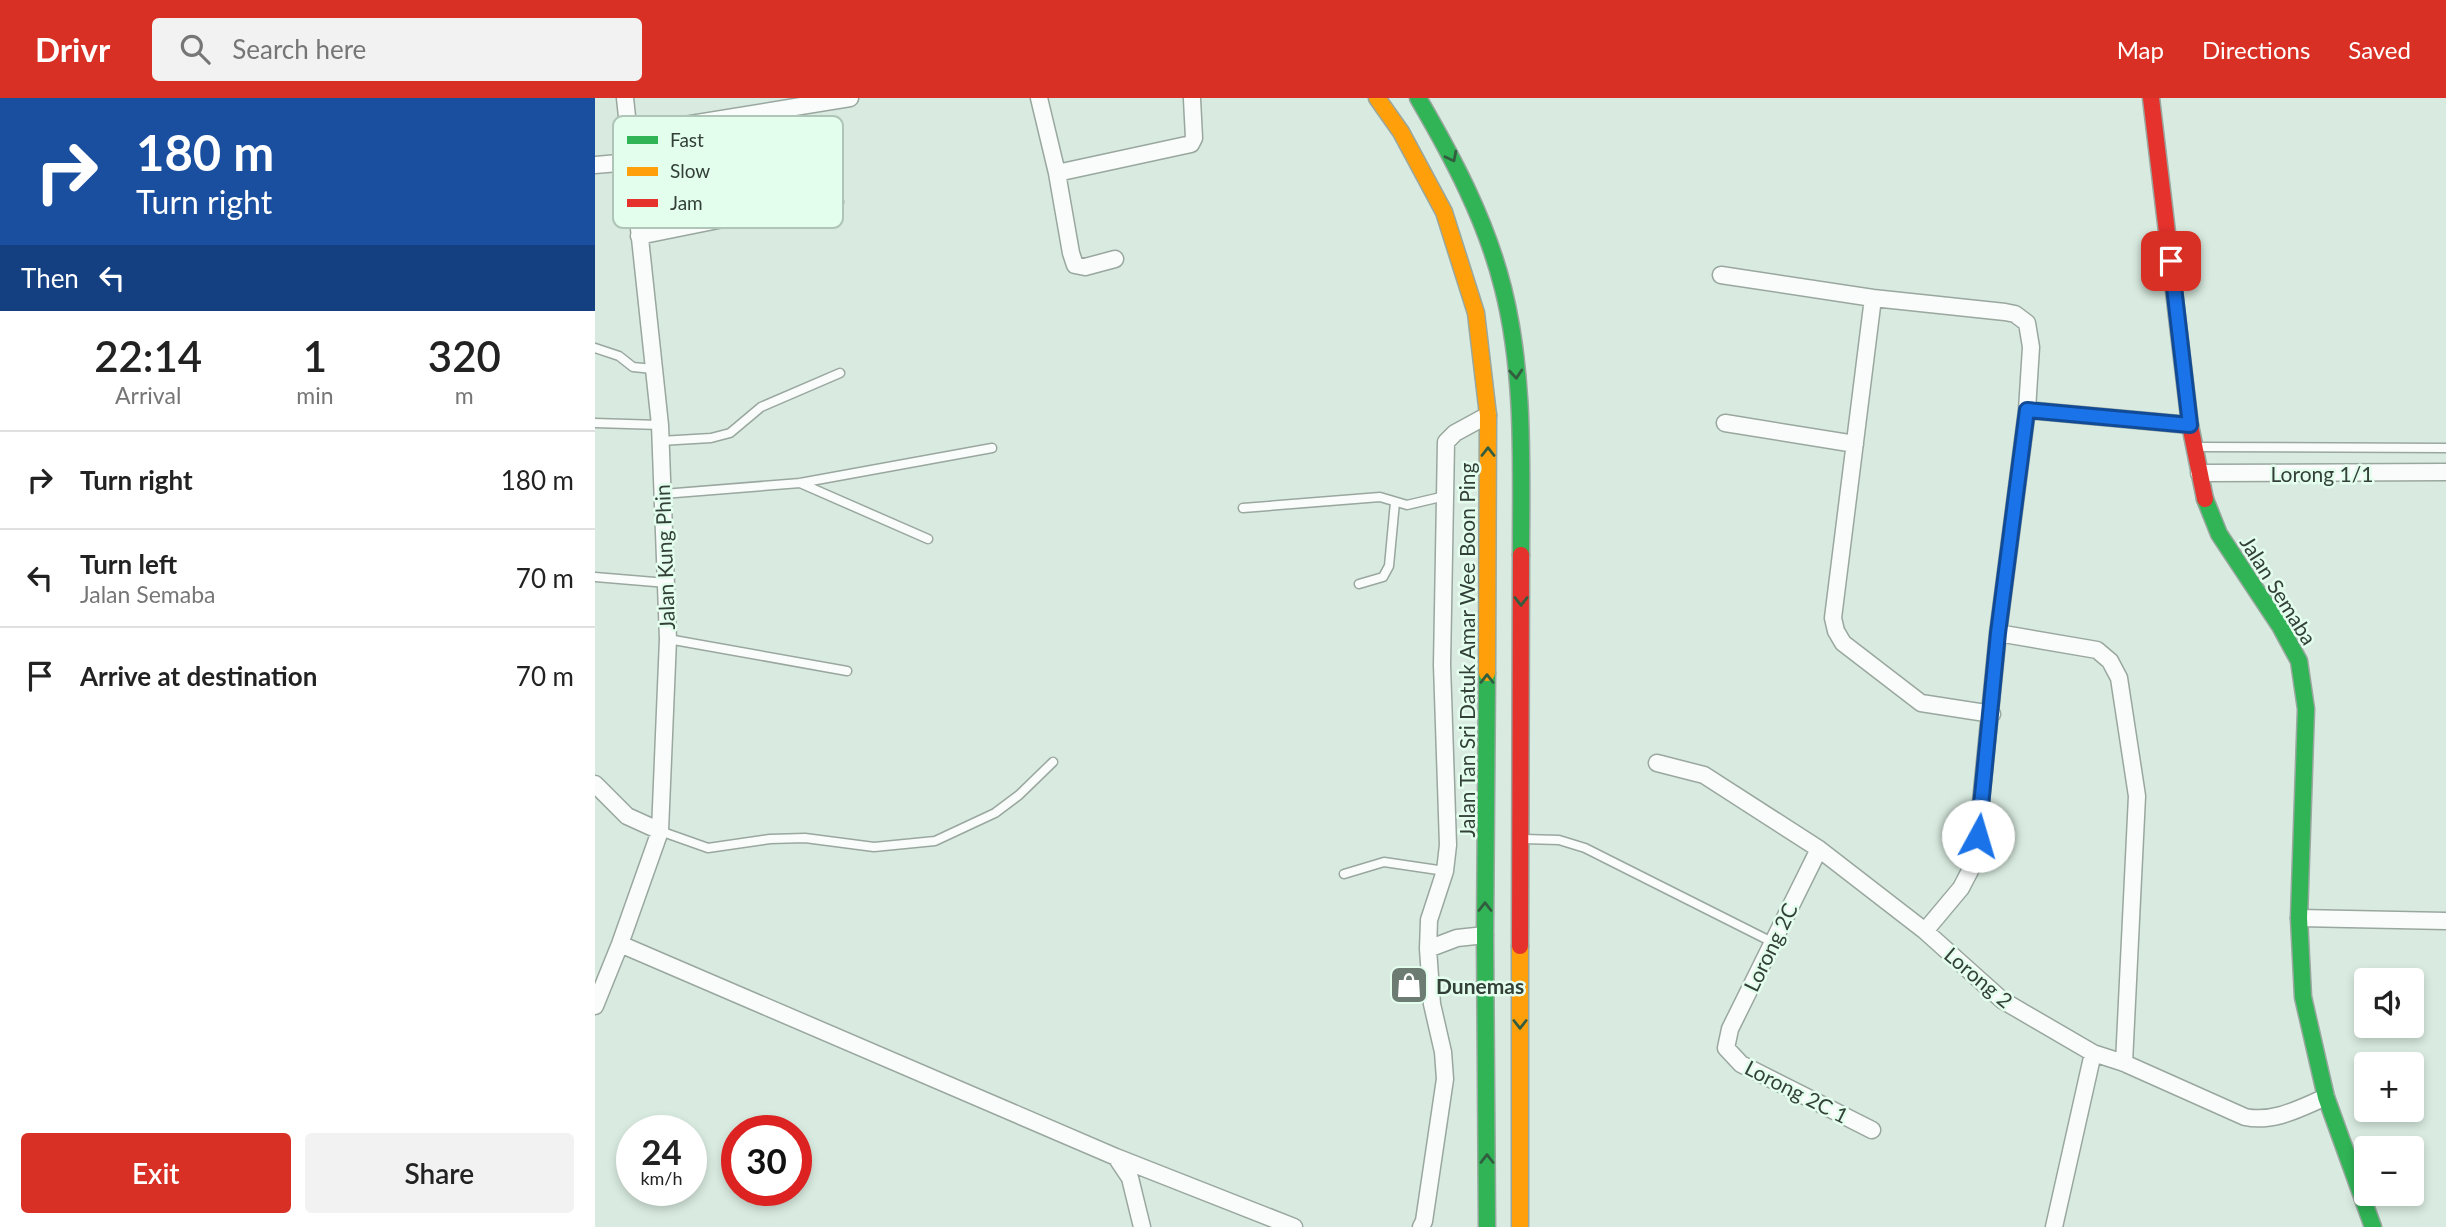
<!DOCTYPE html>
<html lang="en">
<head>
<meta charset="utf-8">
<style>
	:root { --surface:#fff; --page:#f2f2f2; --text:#222; --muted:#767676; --line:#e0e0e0; --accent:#d93025 }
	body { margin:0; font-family:Lato,sans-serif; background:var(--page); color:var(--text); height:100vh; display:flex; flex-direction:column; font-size:26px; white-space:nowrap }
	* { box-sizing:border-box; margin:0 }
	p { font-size:23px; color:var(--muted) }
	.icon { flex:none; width:38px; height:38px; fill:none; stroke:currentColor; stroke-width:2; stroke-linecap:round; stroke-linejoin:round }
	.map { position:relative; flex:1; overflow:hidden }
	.details { display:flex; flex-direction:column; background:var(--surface); width:595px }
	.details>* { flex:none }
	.top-card { background:#1a4fa0; color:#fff; overflow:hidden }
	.controls { position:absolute; left:1759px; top:870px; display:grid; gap:14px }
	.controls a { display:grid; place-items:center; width:70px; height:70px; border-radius:7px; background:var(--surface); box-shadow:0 4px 10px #0003; font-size:35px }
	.speed { position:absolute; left:21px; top:1017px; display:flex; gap:14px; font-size:35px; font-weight:700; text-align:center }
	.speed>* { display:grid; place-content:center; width:91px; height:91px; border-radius:50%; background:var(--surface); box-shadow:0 4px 10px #0003; line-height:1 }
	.speed small { font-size:18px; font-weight:400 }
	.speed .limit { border:10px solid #d22; background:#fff; color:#111 }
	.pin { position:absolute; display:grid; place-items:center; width:60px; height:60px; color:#fff; margin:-30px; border-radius:14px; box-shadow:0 4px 10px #0006 }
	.me { position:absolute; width:77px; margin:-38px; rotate:6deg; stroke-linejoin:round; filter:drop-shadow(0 0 5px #0008) }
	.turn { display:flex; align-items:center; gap:24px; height:147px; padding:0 21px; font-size:32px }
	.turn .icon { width:91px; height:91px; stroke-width:2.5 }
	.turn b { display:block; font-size:49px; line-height:60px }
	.then { display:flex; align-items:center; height:66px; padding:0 21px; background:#0003; gap:14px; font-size:26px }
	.eta { display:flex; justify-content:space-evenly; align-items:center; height:119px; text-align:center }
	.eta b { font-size:42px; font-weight:600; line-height:49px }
	.button { display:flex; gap:14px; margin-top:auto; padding:14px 21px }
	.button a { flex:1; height:80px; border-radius:7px; background:var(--accent); color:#fff; font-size:28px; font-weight:600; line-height:80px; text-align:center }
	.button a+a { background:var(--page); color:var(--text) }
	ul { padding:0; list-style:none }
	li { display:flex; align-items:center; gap:21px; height:98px; padding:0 21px; border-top:2px solid var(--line) }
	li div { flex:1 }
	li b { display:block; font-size:26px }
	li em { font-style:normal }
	header { display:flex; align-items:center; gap:42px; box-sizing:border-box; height:98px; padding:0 35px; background:var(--accent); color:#fff }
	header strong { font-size:33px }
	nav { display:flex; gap:38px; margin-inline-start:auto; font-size:24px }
	.search { width:490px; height:63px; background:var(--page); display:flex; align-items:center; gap:18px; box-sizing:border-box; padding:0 24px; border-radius:7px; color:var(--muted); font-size:26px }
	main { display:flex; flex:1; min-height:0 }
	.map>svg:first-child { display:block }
</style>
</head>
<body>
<header>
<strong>Drivr</strong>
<div class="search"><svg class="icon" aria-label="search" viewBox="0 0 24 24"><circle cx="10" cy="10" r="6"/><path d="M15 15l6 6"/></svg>Search here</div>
<nav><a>Map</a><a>Directions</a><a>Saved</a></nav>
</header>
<main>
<section class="details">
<div class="top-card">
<div class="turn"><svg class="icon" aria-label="right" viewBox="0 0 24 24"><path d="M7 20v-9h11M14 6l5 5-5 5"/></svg><div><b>180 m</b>Turn right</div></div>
<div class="then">Then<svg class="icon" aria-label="left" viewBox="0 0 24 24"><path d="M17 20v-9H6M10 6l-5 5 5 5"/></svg></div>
</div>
<div class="eta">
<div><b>22:14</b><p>Arrival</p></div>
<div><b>1</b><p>min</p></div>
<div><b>320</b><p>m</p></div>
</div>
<ul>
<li><svg class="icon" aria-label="right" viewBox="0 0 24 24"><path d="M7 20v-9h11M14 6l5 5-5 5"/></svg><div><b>Turn right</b></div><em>180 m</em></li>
<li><svg class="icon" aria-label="left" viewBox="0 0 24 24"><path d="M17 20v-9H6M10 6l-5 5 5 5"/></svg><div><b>Turn left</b><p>Jalan Semaba</p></div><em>70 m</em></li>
<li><svg class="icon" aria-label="arrive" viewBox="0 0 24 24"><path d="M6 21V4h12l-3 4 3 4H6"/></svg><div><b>Arrive at destination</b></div><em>70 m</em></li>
</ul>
<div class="button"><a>Exit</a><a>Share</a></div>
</section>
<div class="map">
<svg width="1851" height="1129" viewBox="0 0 1851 1129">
	<rect width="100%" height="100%" fill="#d9ebe0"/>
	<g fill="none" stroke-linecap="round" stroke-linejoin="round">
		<defs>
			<path id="lane" d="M0,250L24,258L38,269L58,271
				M0,325L65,327
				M65,343L116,340L135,335L166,309L245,275
				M1602,349L1851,350
				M205,385L333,441
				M68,396L205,385L397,350
				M648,410L785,399L812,407L850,398
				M0,479L72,485
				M764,486L788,479L794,468L800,404
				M73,541L252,573
				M65,733L113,750L175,741L210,740L279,749L340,743L400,715L424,697L458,664
				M928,741L964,742L990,750L1177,844
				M749,776L789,764L850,773"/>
			<path id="street" d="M444,0L462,75L476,155L480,167L490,169L520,161
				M34,36L255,0
				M0,67L35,64
				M462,75L596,46L599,40L597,1
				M44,138L153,116L240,104
				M1126,177L1278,200L1410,214L1420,216L1432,225L1436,249L1432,312L1403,535L1380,763L1366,790L1330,833
				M1278,200L1238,520L1241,533L1248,545L1326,605L1397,616
				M1432,312L1595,327
				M1130,325L1260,346
				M1604,375L1851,374
				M1403,535L1502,552L1515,563L1524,580L1542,698L1529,965
				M1062,665L1109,677L1224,751L1330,833L1407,902L1498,955L1529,965L1650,1019C1679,1025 1705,1010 1731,999
				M0,686L32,718L65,733
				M1224,751L1135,931L1131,950L1146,966L1277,1032
				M1704,820L1851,823
				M25,846L521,1059L699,1129
				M833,851L862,840L890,837
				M0,908L25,846L65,733L73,541L65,327L30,0
				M521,1059L535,1080L547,1129
				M826,1129L829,1123L850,981L848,954L837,906L833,851L834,822L850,773L853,747L847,567L851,344L860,335L893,317
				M1459,1129L1498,955"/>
			<path id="fast" d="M823,0C858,60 891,122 908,190C930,277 926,368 926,457
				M1610,401L1624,436L1685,528L1704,563L1711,611L1704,820L1708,899L1731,999L1778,1129
				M892,575L890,837L892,1129"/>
			<path id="slow" d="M782,0L806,34L849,114L881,215L893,317L892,575
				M925,1129V848"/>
			<path id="jam" d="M1556,0L1595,327L1610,401
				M925,848L926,457"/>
		</defs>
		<use href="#lane" stroke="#99a79f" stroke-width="11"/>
		<use href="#street" stroke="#99a79f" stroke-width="19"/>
		<use href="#fast" stroke="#99a79f" stroke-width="19"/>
		<use href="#slow" stroke="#99a79f" stroke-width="19"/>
		<use href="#jam" stroke="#99a79f" stroke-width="19"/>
		<use href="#lane" stroke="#f9fcfa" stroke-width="8"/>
		<use href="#street" stroke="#f9fcfa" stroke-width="16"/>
		<use href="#fast" stroke="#30b455" stroke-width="16"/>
		<use href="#slow" stroke="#ff9f0a" stroke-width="16"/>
		<use href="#jam" stroke="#e5322d" stroke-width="16"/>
	</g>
	<defs><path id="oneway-chevron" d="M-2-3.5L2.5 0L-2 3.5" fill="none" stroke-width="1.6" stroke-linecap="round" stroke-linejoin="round" transform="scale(1.75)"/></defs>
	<g stroke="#325d3f">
		<use href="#oneway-chevron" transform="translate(857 59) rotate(63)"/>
		<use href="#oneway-chevron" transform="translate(921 276) rotate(85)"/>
		<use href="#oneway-chevron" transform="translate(893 354) rotate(-90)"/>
		<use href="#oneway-chevron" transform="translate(926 503) rotate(90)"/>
		<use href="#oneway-chevron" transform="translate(892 581) rotate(-90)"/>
		<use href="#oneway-chevron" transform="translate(890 809) rotate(-90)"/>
		<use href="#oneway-chevron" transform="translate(925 926) rotate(90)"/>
		<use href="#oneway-chevron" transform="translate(892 1061) rotate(-90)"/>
	</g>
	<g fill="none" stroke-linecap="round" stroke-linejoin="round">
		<defs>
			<path id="route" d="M1383,738L1403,535L1432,312L1595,327L1576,163"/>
		</defs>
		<use href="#route" stroke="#114b97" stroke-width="18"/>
		<use href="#route" stroke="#1a73e8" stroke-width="12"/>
	</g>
	<defs>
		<symbol id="shop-square" viewBox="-11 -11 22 22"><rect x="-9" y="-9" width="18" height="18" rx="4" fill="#6d7c73" stroke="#e4feee"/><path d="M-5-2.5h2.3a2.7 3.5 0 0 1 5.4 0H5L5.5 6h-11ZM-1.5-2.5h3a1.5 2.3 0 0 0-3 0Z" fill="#fff"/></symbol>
	</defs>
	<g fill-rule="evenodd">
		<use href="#shop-square" x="792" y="865" width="44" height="44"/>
	</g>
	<g text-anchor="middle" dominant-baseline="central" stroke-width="5" stroke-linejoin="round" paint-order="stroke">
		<g font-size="21" fill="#334038" stroke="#e4feee">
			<text x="1727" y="375">Lorong 1/1</text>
			<text transform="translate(69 459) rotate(-92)">Jalan Kung Phin</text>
			<text transform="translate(1684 492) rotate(58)">Jalan Semaba</text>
			<text transform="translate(871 552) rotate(-90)">Jalan Tan Sri Datuk Amar Wee Boon Ping</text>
			<text transform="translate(1175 849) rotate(-64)">Lorong 2C</text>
			<text transform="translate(1384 879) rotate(40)">Lorong 2</text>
			<text transform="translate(1202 993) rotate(27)">Lorong 2C 1</text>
		</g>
		<g font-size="21" font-weight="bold" fill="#334038" stroke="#e4feee" text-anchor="start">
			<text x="841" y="887">Dunemas</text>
		</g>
	</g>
	<rect x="18" y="18" width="230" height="112" rx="10" fill="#e4feee" stroke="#afc5b7" stroke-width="2"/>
	<rect x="32" y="38" width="31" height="8" fill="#30b455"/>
	<rect x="32" y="69" width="31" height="9" fill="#ff9f0a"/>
	<rect x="32" y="101" width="31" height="8" fill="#e5322d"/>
	<g font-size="19" fill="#334038">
		<text x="75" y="49">Fast</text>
		<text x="75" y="80">Slow</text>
		<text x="75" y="112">Jam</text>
	</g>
</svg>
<div class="controls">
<a><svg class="icon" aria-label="sound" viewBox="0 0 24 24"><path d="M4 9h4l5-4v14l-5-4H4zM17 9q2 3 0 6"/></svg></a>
<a>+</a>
<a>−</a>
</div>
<div class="speed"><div>24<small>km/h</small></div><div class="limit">30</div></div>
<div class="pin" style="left:1576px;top:163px;background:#d93025"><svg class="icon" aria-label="arrive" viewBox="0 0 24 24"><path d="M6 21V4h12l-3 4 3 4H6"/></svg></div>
<svg class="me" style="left:1383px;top:738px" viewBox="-20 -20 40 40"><circle r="19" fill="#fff"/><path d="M0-13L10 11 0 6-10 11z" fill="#1a73e8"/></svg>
</div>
</main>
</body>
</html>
